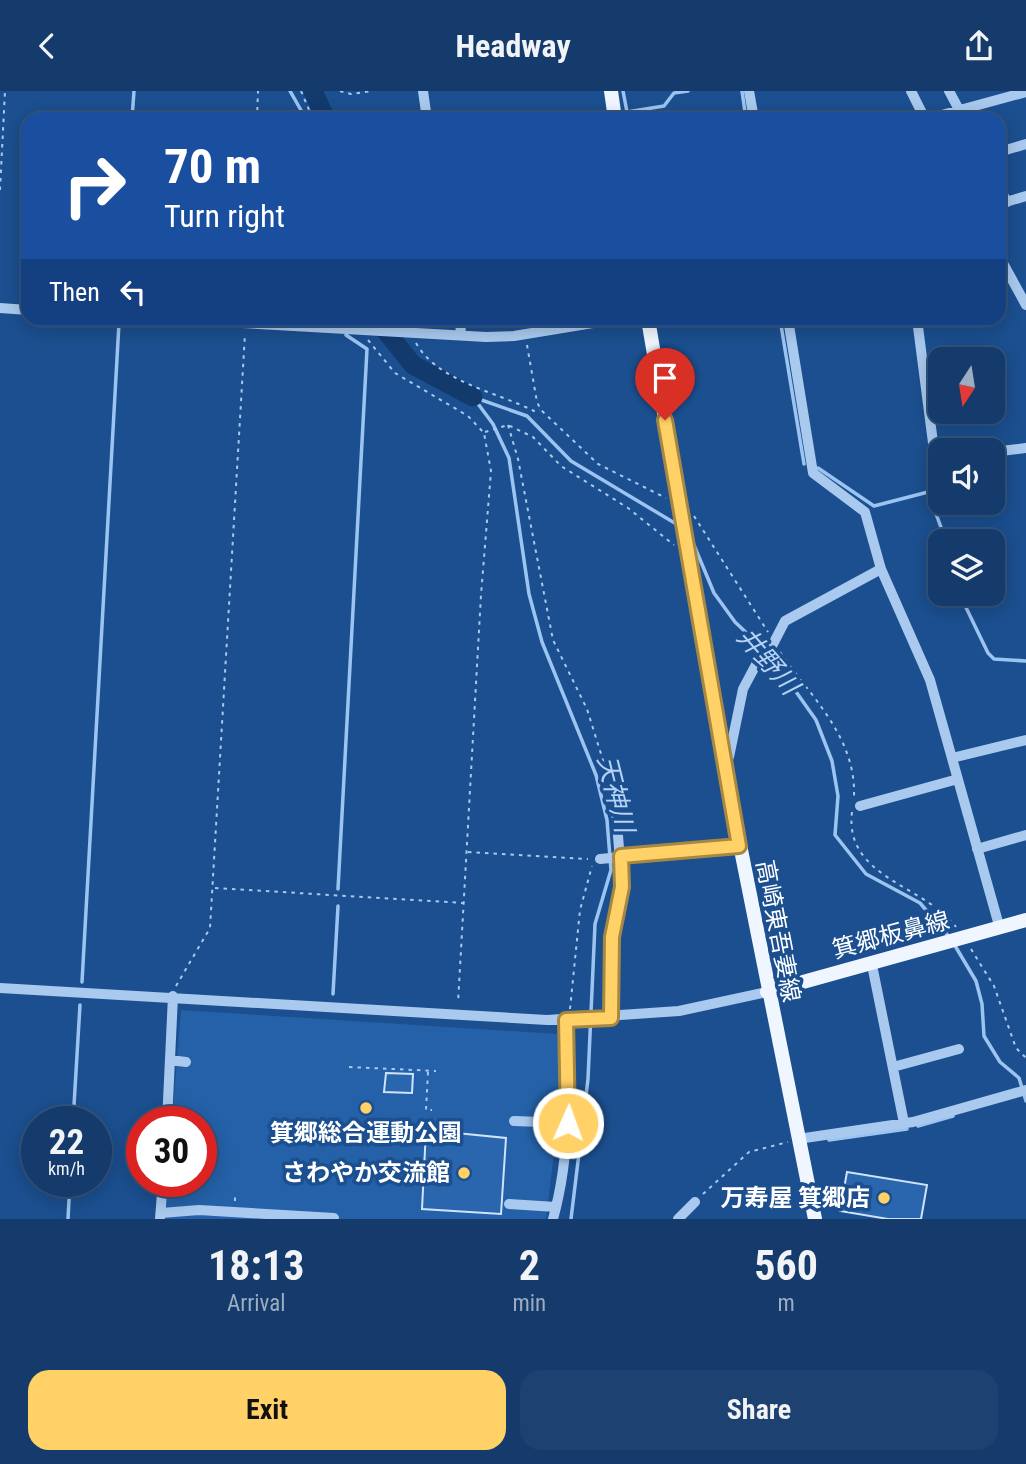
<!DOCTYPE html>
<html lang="en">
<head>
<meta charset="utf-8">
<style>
	:root { --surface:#143b6b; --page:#1d4271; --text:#f1f3f6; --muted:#9dadc1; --line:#33557e; --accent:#ffd166 }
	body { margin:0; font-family:"Roboto Condensed","Noto Sans JP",sans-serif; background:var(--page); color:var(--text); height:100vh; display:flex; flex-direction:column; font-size:26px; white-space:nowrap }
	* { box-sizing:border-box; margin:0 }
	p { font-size:23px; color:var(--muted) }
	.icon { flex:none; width:38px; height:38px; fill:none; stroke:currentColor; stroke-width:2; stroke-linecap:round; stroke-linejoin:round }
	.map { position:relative; height:1128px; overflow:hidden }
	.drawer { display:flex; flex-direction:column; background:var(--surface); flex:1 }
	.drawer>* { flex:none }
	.banner { position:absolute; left:21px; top:21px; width:985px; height:214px; border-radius:21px; box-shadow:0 4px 18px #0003,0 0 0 2px var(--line); background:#1a4fa0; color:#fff; overflow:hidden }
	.needle { width:46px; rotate:192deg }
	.tools { position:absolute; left:928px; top:256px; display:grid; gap:14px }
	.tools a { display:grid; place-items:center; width:77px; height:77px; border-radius:14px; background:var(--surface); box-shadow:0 4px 18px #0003,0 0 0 2px var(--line); font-size:35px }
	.speed { position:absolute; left:21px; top:1015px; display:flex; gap:14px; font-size:35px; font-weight:700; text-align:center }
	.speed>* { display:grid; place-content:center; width:91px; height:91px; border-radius:50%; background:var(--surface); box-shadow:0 4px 18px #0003,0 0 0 2px var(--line); line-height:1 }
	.speed small { font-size:18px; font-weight:400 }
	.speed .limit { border:10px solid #d22; background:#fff; color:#111 }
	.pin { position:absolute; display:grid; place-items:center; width:60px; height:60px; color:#fff; margin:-72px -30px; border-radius:50% 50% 50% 0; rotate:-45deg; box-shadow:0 0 7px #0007 }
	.pin .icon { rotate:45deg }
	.me { position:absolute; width:77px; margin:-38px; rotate:2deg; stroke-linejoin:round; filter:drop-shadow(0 0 5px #0008) }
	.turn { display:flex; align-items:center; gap:24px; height:147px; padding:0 28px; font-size:32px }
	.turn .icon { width:91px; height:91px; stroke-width:2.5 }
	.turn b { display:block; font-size:49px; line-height:60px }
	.then { display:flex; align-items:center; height:66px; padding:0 28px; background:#0003; gap:14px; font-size:26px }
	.eta { display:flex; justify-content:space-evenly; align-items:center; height:119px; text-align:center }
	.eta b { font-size:42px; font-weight:700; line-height:49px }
	.action { display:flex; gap:14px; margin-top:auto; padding:14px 28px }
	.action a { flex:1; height:80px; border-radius:21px; background:var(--accent); color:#111; font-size:28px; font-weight:700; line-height:80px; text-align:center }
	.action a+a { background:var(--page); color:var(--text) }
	header { display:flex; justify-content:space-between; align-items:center; height:91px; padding:0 28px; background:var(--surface); font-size:32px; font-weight:700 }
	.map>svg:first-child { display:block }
</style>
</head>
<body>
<header><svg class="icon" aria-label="back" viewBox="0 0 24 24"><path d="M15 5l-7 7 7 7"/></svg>Headway<svg class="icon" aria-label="share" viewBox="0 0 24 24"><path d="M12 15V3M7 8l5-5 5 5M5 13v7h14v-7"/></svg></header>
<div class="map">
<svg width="1026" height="1128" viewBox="0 0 1026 1128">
	<rect width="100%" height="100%" fill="#1b4f8f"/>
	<path fill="#2461a8" d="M181,919L557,943L561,1004L546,1128H166L168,1090H201V1031H172Z"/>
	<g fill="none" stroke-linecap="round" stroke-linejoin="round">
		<path stroke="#9cc4f0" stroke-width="3.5" d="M290,0L306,28
			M623,0L627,21L664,15L674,2L688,0
			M742,0L746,28
			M132,28L134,0
			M780,228L804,373
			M473,306L527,325L571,370L678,434
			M473,306L493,333L509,367L529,503L542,551L596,684L607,729L611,779L595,833L588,988L571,1128
			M818,377L874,415L928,401L946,450
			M691,447L714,502L735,531L770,564L816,629L832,670L838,705L835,744L866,783L920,812L950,847
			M959,502L988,562L994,568L1026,570
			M338,798L367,258L346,244
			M954,853L976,890L982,913L984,945L1000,971L1019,987L1026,1010
			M82,891L119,232
			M333,903L338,815
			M73,1031L80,914
			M918,1035L953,1025
			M829,1049L907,1038
			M68,1128L70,1090"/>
		<path stroke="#123a6d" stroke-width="19" d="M313,0L326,28
			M376,228L413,274L473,306"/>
	</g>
	<path fill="#2a66ad" stroke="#cfe3fa" stroke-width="2" d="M386,982L413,983L412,1002L384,1001Z
		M426,1039L506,1047L501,1123L422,1118Z
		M847,1081L927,1094L921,1128H888L840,1120Z"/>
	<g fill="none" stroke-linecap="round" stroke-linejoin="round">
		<path stroke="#a9c9ee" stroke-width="2" stroke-dasharray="3.5 5" stroke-linecap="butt" d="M301,0L313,28
			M340,0L351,3L371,0
			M257,28L258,0
			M0,99L5,0
			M368,249L395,282L468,325L484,342L491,380L481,504L458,912
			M416,252C438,291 497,301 534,320L540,319
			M527,254L537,311L541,319L598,373L666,407
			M508,334L518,368L553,549L587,618L611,695
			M485,341L508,334L533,346L561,375L628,417L674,454
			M694,425L768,541
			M780,561C811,606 856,646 854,705
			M852,721C844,787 925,794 956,836
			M468,761L588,768
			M215,797L463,812
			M971,858L994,895L1016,957L1026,967
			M176,895L210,837L245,243
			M570,918L580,819L592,775
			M349,976L436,980
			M428,981L426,1019H432
			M703,1103L749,1061L788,1051
			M235,1110V1103"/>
		<path stroke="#a9c9ee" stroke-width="10" d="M423,0L427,28
			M749,0L754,28
			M911,0L925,28
			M949,0L964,28
			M927,28L1026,1
			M999,61L1026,53
			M999,96L1007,111
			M999,113L1026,105
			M999,165L1026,214
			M0,217L28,219
			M173,228L486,246L514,245L617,228
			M460,228L461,244
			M788,228L813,382L865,421L881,478L930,589L1000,838
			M917,228L935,367H940
			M992,361L1026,357
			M952,667L1026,649
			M723,669L729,666L743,598L760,566L771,557L785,530L881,478
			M860,715L958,688
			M977,758L1026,744
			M600,768L739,755
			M872,874L904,1032
			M0,897L547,929L679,920L767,901
			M611,927L612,846L622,796L615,706
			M170,969L186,971
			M893,976L959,958
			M514,1030L568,1032
			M167,1031L173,905
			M798,1048L913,1031L1026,999
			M509,1113L556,1116
			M161,1122L199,1119L334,1127
			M160,1128L163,1090
			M553,1128C571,1063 569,996 566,929
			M678,1128L695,1111"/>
		<path stroke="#f0f6ff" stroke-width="14" d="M611,0L615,28
			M648,228L723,669L815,1128
			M767,901L1026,829"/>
	</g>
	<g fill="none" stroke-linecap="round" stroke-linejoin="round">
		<defs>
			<path id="route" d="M568,1032L566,929L611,927L612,846L622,796L621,765L739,755L665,329"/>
		</defs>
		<use href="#route" stroke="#a68842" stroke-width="18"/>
		<use href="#route" stroke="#ffd166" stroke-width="12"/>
	</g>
	<g fill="#ffd166" stroke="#1b4f8f" stroke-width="2.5">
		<circle cx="366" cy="1017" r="7"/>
		<circle cx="464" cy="1082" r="7"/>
		<circle cx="884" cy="1107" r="7"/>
	</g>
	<g text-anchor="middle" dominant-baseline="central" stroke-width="7" stroke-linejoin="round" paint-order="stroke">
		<g font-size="24" fill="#fff" stroke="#1b4f8f">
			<text transform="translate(778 840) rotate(79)">高崎東吾妻線</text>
			<text transform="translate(891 844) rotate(-15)">箕郷板鼻線</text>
		</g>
		<g font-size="24" font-weight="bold" fill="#fff" stroke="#1b4f8f" text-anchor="end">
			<text x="366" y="1042" text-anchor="middle">箕郷総合運動公園</text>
			<text x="450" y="1082">さわやか交流館</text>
			<text x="870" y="1107">万寿屋 箕郷店</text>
		</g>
		<g font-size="26" font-style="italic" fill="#b5d3f5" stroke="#1b4f8f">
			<text transform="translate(768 570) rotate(49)">井野川</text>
			<text transform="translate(616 703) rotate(76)">天神川</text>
		</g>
	</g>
</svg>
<div class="tools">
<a><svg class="needle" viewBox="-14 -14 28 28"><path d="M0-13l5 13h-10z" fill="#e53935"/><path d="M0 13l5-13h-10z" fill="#9dadc1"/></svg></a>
<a><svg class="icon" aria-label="sound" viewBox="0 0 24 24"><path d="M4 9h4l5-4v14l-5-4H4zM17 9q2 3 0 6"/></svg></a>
<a><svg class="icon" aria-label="layers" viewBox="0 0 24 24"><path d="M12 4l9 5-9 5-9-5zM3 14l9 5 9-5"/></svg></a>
</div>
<div class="speed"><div>22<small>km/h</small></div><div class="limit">30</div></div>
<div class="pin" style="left:665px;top:329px;background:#d93025"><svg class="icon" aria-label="arrive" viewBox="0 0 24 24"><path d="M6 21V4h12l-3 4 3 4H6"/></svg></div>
<svg class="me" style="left:568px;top:1032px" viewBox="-20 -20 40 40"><circle r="17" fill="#ffd166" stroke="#fff" stroke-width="3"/><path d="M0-11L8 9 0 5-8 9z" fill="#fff"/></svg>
<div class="banner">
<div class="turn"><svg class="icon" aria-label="right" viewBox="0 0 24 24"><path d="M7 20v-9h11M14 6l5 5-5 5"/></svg><div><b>70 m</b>Turn right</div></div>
<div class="then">Then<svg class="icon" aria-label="left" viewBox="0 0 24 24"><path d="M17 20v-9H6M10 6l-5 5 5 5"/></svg></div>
</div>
</div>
<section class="drawer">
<div class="eta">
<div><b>18:13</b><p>Arrival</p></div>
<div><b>2</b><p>min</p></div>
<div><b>560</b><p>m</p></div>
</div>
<div class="action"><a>Exit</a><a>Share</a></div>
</section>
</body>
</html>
